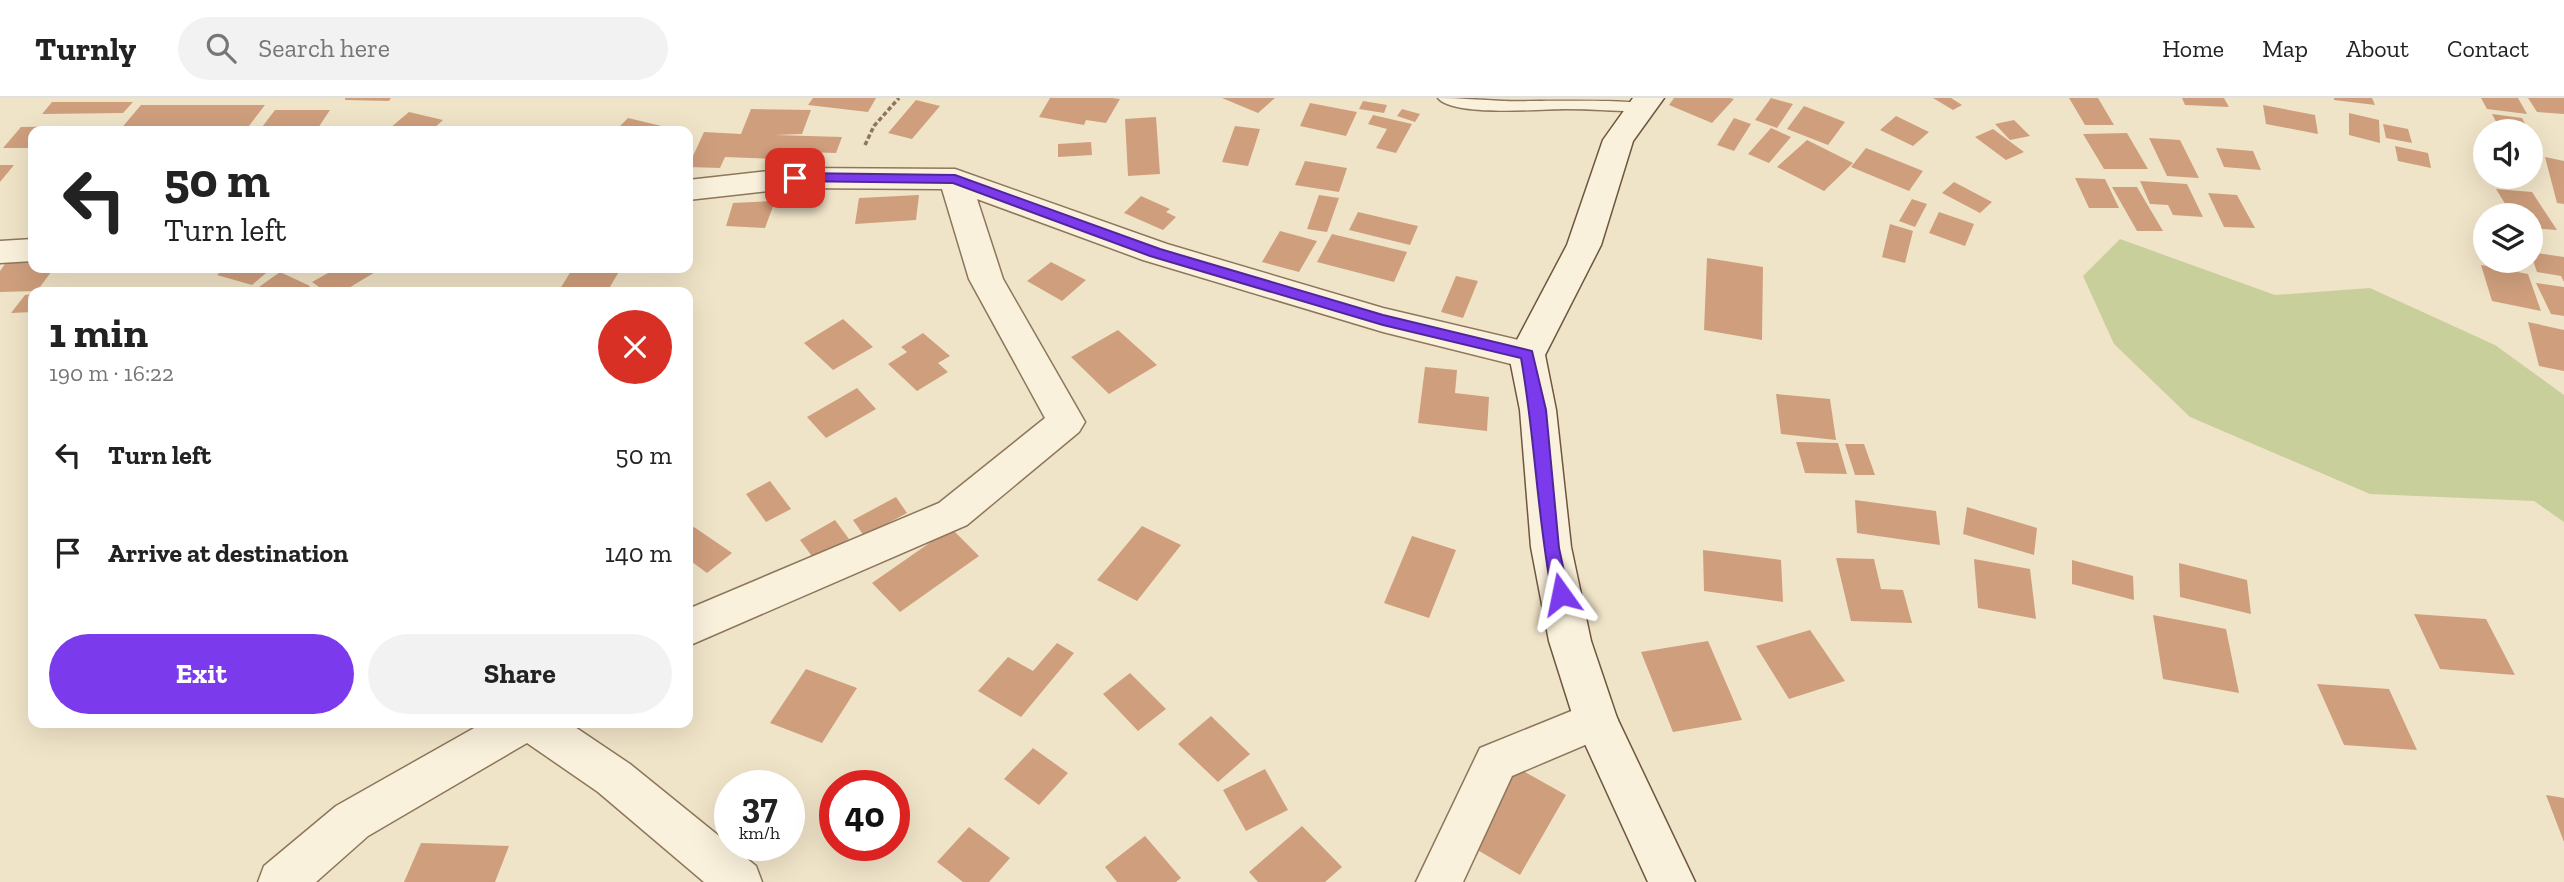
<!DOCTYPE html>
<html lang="en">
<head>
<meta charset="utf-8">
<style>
	:root { --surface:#fff; --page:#f2f2f2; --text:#222; --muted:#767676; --line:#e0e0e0; --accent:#7c3aed }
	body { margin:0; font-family:"Zilla Slab",serif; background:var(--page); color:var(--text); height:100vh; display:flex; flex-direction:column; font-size:26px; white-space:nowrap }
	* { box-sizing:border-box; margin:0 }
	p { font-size:23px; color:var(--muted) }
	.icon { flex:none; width:38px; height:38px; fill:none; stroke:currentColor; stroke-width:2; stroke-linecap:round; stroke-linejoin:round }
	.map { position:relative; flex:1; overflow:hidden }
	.side { position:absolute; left:28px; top:189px; width:665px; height:441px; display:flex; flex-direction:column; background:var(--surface); border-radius:14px; box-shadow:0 7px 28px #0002 }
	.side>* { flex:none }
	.hud { position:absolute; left:28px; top:28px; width:665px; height:147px; border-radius:14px; box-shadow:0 7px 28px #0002; background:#fff; color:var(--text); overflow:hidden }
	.controls { position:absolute; left:2473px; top:21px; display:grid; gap:14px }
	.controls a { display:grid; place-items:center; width:70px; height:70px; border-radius:50%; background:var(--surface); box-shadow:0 7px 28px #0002; font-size:35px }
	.speed { position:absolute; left:714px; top:672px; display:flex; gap:14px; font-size:35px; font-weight:700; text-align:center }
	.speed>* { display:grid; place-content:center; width:91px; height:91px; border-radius:50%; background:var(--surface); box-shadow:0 7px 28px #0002; line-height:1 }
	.speed small { font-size:18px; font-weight:400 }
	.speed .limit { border:10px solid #d22; background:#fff; color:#111 }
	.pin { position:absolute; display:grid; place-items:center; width:60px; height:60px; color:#fff; margin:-30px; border-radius:14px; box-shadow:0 4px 10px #0006 }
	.me { position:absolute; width:77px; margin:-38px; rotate:348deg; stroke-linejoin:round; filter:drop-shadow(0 0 5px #0008) }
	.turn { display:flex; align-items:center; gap:24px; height:147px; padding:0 21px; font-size:32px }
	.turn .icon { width:91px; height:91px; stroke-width:2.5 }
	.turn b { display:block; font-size:49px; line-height:60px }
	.round { display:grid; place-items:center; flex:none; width:74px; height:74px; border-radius:37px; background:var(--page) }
	.headline { display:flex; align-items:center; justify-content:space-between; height:119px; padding:0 21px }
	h1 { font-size:42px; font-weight:700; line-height:52px }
	.cta { display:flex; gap:14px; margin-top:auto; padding:14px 21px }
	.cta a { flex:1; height:80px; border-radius:42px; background:var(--accent); color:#fff; font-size:28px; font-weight:700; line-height:80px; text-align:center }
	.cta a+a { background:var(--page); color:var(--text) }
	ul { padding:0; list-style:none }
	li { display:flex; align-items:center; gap:21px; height:98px; padding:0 21px }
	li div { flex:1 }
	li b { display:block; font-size:26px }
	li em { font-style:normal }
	header { display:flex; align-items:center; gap:42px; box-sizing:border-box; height:98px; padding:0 35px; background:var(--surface); border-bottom:2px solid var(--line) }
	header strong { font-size:33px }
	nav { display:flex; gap:38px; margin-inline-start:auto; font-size:24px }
	.search { width:490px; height:63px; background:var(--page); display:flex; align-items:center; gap:18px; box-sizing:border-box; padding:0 24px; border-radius:38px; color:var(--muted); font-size:26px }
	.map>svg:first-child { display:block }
</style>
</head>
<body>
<header>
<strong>Turnly</strong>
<div class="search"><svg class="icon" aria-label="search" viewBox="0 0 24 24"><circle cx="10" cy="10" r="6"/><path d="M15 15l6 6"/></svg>Search here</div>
<nav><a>Home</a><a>Map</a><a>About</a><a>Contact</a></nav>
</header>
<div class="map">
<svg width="2564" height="784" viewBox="0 0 2564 784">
	<rect width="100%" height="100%" fill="#f0e4c8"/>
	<path fill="#c9cf9b" d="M2120,141L2275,197L2370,190L2495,247L2564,297V424L2534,403L2370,396L2190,319L2114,246L2083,178Z"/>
	<path fill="#cf9f7d" d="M345,0H391L389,3L345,2Z
		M813,0H876L868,14L808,7Z
		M1050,0H1112L1120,1L1106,25L1086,22L1084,27L1039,19Z
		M1222,0H1275L1258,15Z
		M1674,0H1730L1734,1L1712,25L1669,7Z
		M1771,0L1793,6L1777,30L1755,22Z
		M1933,0H1951L1962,7L1953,12Z
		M2069,0H2098L2114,27H2085Z
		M2182,0H2224L2229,9L2185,7Z
		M2334,0H2372L2375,7L2334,2Z
		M2481,0H2518L2527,16L2487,11Z
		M2528,0H2564V16L2537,14Z
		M916,2L940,8L912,41L888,35Z
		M1363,3L1387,7L1384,15L1359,11Z
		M52,4H133L123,15L42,16Z
		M1310,5L1357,14L1346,38L1300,28Z
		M141,7H265L245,33H119Z
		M2263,7L2315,17L2318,36L2266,26Z
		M1804,8L1845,24L1828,47L1787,31Z
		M751,11L811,12L802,36L775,37L842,39L836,55L803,54L799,62L725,59L720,70L688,69L704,34L741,36Z
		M1402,11L1420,16L1415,24L1397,18Z
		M275,12H330L316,33H259Z
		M409,14L443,22L431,33L390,30Z
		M2349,15L2379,22L2380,45L2349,37Z
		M2492,16L2522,20L2529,33H2501Z
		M1373,17L1412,26L1396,55L1376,50L1387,31L1368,26Z
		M1896,18L1929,34L1913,48L1880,32Z
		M1156,19L1160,76L1128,78L1125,21Z
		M628,20L674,31L671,33H615Z
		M1734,20L1751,26L1734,53L1717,47Z
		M2014,22L2030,38L2010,42L1995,26Z
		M2383,26L2408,31L2412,45L2386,40Z
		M89,28L85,33H33V50H3L21,29Z
		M1235,28L1260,31L1248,68L1222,64Z
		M1771,30L1791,39L1769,65L1748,56Z
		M1993,31L2024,54L2006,62L1975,39Z
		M2127,35L2148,71H2104L2083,36Z
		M2149,40L2180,42L2199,80L2167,78Z
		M1807,42L1853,65L1824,93L1777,69Z
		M1091,44L1092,57L1058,59V46Z
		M2395,48L2428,55L2431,70L2398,63Z
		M1866,50L1923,73L1909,93L1851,69Z
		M2216,50L2253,53L2261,72L2224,69Z
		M2545,59L2564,63V106L2557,105Z
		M1305,63L1347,70L1339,94L1295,87Z
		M0,67H14L0,84Z
		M2075,80L2105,81L2119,110H2089Z
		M2140,83L2187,86L2203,119L2173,117L2168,107L2150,106Z
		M1954,84L1992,104L1980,115L1942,95Z
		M2112,89H2137L2163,133H2137Z
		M2496,91L2532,94L2557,132L2530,130V117H2512Z
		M2208,95L2237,97L2255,130L2224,129Z
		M919,97L916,122L855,126L859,100Z
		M1319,97L1339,100L1327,134L1307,131Z
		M1141,98L1170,111L1166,114L1176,119L1163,132L1124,115Z
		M1912,101L1927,106L1915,129L1899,123Z
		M775,103L765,130L726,128L733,105Z
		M1358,114L1418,128L1410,147L1349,132Z
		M1939,114L1974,126L1965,148L1929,135Z
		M1890,126L1913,133L1905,165L1882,159Z
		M1280,133L1317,143L1299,174L1262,164Z
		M1332,136L1407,154L1394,184L1317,164Z
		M2530,154L2564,159V184L2561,178L2537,174Z
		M1707,160L1763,169L1762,242L1704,232Z
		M7,163H33V170H54L37,193L0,194V173Z
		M1051,164L1086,182L1062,203L1027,183Z
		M2481,167L2528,176L2541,213L2492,203Z
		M225,170H272L252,187L217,177Z
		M337,170H382L342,194H326L312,184Z
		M573,170H621L607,194H558Z
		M280,174L310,188L301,194H270L259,189Z
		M1456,178L1478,183L1463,220L1441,214Z
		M2536,185L2564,189V218L2551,216Z
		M33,196V214L11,215L25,197Z
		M843,221L873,249L833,272L804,245Z
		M2528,224L2564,232V273L2539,268Z
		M1118,232L1157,267L1109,296L1071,259Z
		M923,235L950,258L938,265L948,274L917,293L888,266L907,254L901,249Z
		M1425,269L1457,272L1455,295L1489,299L1487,333L1418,325Z
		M857,290L876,311L826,340L807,319Z
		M1776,296L1830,301L1836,342L1781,336Z
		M1796,344L1838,345L1847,376L1805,375Z
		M1845,346H1864L1875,377H1855Z
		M770,383L791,411L766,424L746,396Z
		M896,399L907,415L864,438L853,422Z
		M1855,402L1936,413L1940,447L1857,435Z
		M1967,409L2037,430L2034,457L1963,436Z
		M835,422L849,441L814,461L800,442Z
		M1142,428L1181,447L1137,503L1097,482Z
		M694,429L732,455L707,475L688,461V434Z
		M951,430L979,458L900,514L872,485Z
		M1412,438L1456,452L1429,520L1384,505Z
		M1703,452L1781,462L1783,504L1704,493Z
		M1836,460L1874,461L1881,491L1903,492L1912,525L1851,523Z
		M1974,461L2030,471L2036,521L1978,510Z
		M2072,462L2133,478L2134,502L2072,486Z
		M2179,465L2247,482L2251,516L2180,499Z
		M2414,516L2486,521L2515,577L2440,571Z
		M2153,517L2226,531L2239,595L2163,581Z
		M1810,532L1845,583L1789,601L1756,548Z
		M1708,543L1742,622L1673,634L1641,554Z
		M1057,545L1074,555L1021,619L978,593L1008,559L1033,573Z
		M806,571L857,590L822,645L770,625Z
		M1130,575L1166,611L1138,633L1103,596Z
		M2317,586L2389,591L2417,652L2344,647Z
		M1211,618L1250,656L1218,684L1178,646Z
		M1033,650L1068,675L1039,707L1004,681Z
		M1516,669L1566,697L1520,777L1469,747Z
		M1265,671L1288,712L1246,733L1223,692Z
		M2546,697L2564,700V744Z
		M1302,728L1342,769L1325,784H1258L1249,774Z
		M969,729L1010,760L989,784H963L937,764Z
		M1145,738L1181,780L1176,784H1117L1105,769Z
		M421,745L509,748L495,784H404Z"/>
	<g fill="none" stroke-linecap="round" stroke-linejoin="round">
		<defs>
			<path id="lane" d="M1438,0C1460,0 1482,2 1503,3C1527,4 1641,0 1653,8L1643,14C1618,13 1592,11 1566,11C1542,11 1453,19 1438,0Z"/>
			<path id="street" d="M795,70L955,71L1167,146L1383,210L1527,244L1540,248L1545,257L1540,266L1527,270L1383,234L1143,162L977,101L1003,181L1085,324L1079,334L967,427L688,548V511L939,405L1045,320L969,181L942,91L795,90L688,102V82Z
				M33,141V163L0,165V143Z
				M1596,603L1611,608L1618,622L1611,636L1512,678L1463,784H1416L1480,650Z
				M483,625H569L630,666L756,768L762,784H704L598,694L527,645L368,738L316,784H258L264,768L336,708Z"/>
			<path id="secondary" d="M1633,0H1664L1633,43L1601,147L1545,257L1556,312L1571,449L1591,543L1617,620L1695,784H1648L1574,622L1549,543L1531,449L1520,312L1509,257L1567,147L1603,42Z"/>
		</defs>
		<use href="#lane" stroke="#8d765c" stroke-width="3"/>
		<use href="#street" stroke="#8d765c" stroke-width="3"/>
		<use href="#secondary" stroke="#6f573f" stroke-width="3"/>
		<path stroke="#8d765c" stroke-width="3.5" stroke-dasharray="4.5 2.5" stroke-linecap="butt" d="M865,47L874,28L899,0"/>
		<use href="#lane" fill="#faf1dc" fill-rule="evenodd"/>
		<use href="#street" fill="#faf1dc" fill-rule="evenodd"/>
		<use href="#secondary" fill="#faf1dc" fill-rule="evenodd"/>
	</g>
	<path fill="#7c3aed" stroke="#51269a" stroke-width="2" d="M795,75L955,77L1160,151L1383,217L1532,253L1546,312L1559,450L1569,496L1567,501H1555L1552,496C1537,418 1535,338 1521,260L1383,227L1150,158L953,85L790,83V77Z"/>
</svg>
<div class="controls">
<a><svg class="icon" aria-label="sound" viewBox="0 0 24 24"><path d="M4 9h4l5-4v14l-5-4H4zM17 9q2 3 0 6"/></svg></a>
<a><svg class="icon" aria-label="layers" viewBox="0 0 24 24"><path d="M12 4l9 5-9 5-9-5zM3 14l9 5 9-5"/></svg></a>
</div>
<div class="speed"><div>37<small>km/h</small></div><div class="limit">40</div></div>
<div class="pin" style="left:795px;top:80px;background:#d93025"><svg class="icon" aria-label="arrive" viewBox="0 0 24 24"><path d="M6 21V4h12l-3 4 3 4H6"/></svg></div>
<svg class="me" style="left:1561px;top:496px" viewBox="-20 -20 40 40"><path d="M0-17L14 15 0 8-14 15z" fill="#7c3aed" stroke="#fff" stroke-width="4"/></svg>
<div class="hud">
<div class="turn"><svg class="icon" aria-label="left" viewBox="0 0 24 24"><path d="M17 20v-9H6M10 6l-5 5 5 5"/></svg><div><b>50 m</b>Turn left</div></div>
</div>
<section class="side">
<div class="headline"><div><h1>1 min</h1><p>190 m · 16:22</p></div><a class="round" style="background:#d93025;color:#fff"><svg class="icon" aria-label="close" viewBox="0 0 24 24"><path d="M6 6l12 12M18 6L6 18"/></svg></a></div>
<ul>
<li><svg class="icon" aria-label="left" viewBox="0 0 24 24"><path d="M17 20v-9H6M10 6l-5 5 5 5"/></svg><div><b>Turn left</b></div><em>50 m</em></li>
<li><svg class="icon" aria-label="arrive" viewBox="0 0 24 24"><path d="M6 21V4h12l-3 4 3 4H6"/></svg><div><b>Arrive at destination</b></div><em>140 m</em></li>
</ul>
<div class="cta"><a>Exit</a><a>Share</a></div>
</section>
</div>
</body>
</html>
